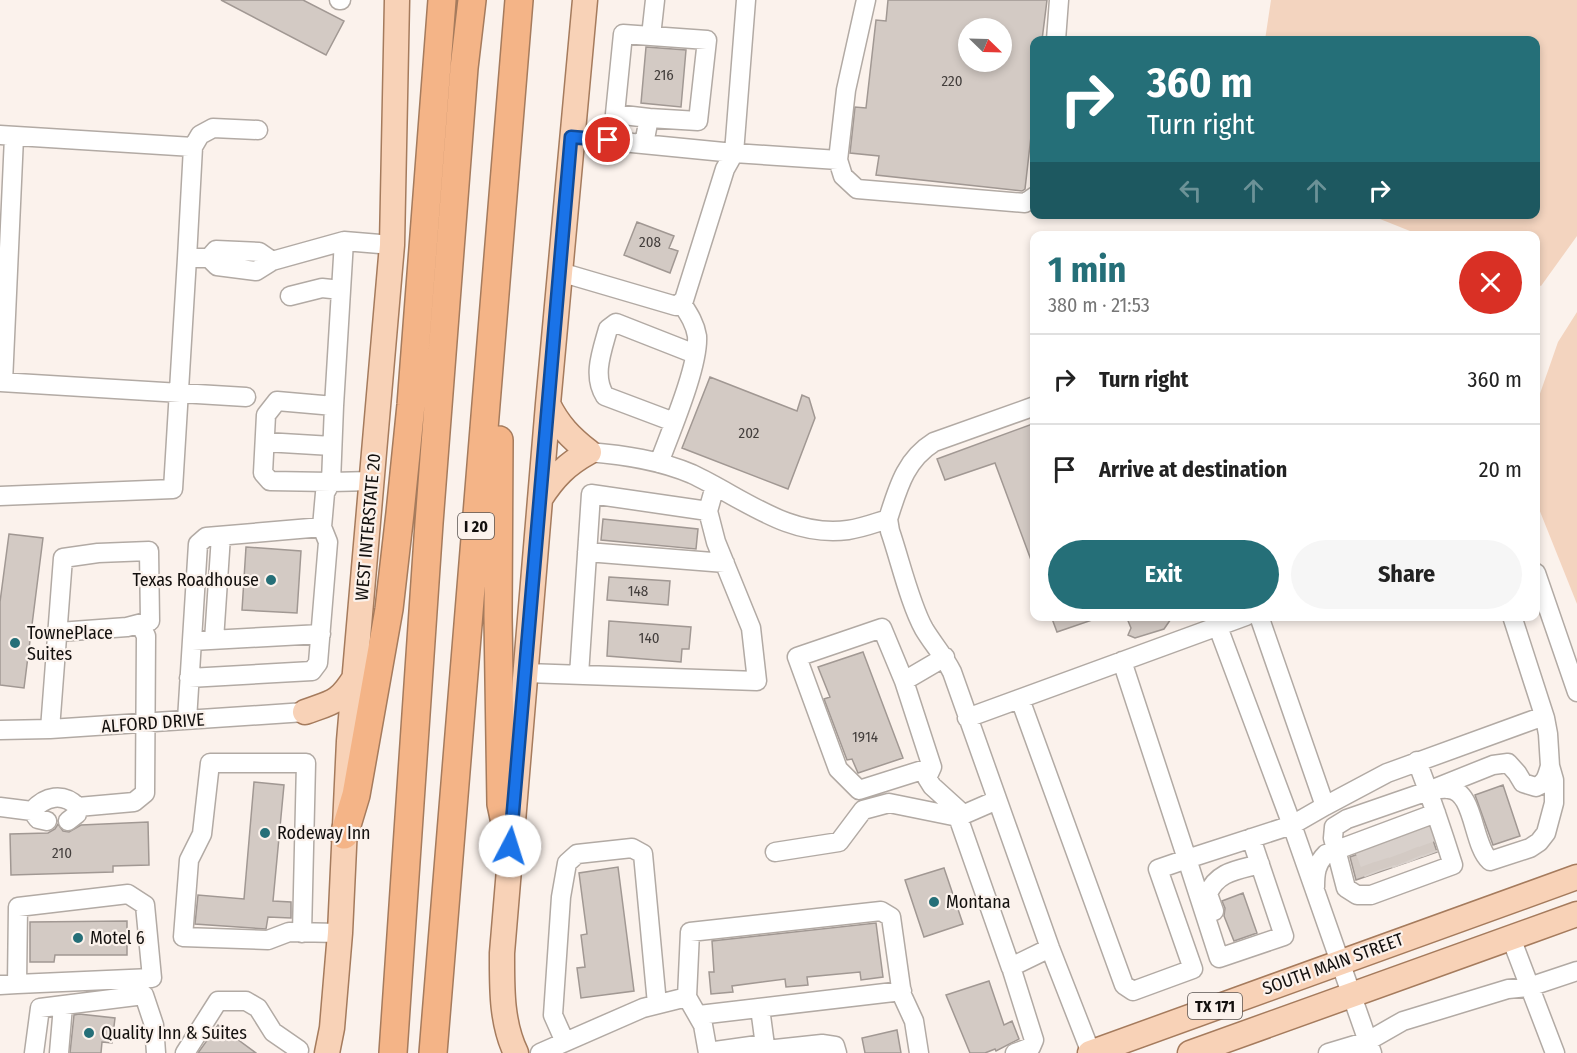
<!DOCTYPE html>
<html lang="en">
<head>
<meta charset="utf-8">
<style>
	:root { --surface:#fff; --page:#f6f6f6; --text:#222; --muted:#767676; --line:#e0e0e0; --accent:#256f78 }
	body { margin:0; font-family:"Fira Sans Condensed",sans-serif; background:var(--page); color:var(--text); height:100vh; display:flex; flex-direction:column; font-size:22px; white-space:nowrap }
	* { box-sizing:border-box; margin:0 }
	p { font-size:20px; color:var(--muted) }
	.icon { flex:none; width:33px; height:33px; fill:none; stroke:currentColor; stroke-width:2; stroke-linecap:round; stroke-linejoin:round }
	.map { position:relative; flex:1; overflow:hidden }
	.side { position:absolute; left:1030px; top:231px; width:510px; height:390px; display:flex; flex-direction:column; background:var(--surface); border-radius:12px; box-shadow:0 3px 9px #0003 }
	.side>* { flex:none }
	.hud { position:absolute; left:1030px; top:36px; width:510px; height:183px; border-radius:12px; box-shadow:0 3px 9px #0003; background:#256f78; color:#fff; overflow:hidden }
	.needle { width:39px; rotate:113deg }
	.buttons { position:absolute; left:958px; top:18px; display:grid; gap:12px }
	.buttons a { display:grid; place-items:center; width:54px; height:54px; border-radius:50%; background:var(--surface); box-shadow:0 3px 9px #0003; font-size:30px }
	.pin { position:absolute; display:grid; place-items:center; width:51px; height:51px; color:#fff; margin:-26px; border:3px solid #fff; border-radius:50%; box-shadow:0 2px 6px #0007 }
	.me { position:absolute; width:66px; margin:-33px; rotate:5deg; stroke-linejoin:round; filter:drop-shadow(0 0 4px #0008) }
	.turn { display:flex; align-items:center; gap:21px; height:126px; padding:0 18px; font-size:27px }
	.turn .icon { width:78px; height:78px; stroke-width:2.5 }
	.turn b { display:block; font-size:42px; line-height:51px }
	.lanes { display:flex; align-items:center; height:57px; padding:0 18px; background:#0003; justify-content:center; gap:30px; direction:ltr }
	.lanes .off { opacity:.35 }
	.round { display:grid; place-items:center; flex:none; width:63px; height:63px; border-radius:32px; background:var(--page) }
	.headline { display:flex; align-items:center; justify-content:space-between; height:102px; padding:0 18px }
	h1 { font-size:36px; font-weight:700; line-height:45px; color:var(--accent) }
	.button { display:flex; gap:12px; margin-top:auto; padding:12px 18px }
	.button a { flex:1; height:69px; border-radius:36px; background:var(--accent); color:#fff; font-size:24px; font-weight:700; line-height:69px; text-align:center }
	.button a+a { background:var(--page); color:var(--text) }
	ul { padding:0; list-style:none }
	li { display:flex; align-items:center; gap:18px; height:90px; padding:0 18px; border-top:2px solid var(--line) }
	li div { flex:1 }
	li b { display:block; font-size:22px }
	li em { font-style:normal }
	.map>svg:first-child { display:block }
</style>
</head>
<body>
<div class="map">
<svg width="1577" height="1053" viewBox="0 0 1577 1053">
	<rect width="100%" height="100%" fill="#fbf2ec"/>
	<path fill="#f3d4bf" d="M1271,0H1577V236L1541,286L1536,284V236L1420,235L1370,215L1536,214V40H1265Z
		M1577,312V604L1537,504L1536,496V405L1558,342Z"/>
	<path fill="#d3cac4" stroke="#a19893" stroke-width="1.5" fill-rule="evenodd" d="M221,0H303L344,21L326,55Z
		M888,0H1047L1042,40H1035V101L1025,189L1022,191L876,175L879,156L850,153L855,107L866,108L876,20L886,21ZM969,28H1002V62H969Z
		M646,47L686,50L681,107L641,103Z
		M637,222L674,236L669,248L678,251L670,273L624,255Z
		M710,377L797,411L802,395L809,398L815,418L788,489L682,448Z
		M1035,423V568H1034L995,463L945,480L937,459Z
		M603,519L698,529L696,549L601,540Z
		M9,534L43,538L24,688L0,685V602Z
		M246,547L301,551L297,613L242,610Z
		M609,577L670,581L668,605L607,600Z
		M1051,616H1098V618L1057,632Z
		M1126,616H1173L1164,629L1135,638L1128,635L1131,628Z
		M609,621L691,627L689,649H682L681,662L607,656Z
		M863,652L903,758L858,773L852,759L847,760L824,699L830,697L818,667Z
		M254,782L284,785L273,901L291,902V918L268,917L266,929L195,924L198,895L244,899Z
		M1503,785L1520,836L1493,845L1475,795Z
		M148,822L149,865L113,866V872L11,875L10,834L48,833L55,829L58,824L63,831L69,832L81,825Z
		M1429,828L1437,852L1356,880L1350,857Z
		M618,867L634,991L581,998L577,968L585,967L581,935L587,934L579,873Z
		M944,868L963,924L924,937L905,880Z
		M1243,893L1257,933L1234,941L1224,916L1225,908L1222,901Z
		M127,921V955H55L54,962H30V922Z
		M876,923L883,977L861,980L860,972L807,977L808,985L786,987L785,979L732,986L733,992L711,994L709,972H714L712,941Z
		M989,981L1004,1025L1012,1021L1019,1039L996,1051L995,1049L985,1053H970L946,995Z
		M79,1014L115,1018L112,1043L102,1042L101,1053H70L74,1015Z
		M218,1025L256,1053H198Z
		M897,1030L901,1053H865L862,1038Z"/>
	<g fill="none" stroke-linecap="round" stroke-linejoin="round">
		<path stroke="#d8d0cb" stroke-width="18" stroke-dasharray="18 9" stroke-linecap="butt" d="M1421,827L1431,854
			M1404,833L1415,860
			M1391,838L1401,865
			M1378,842L1387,869
			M1363,847L1373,874"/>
		<defs>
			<path id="minor" d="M339,0H341
				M1056,40L1059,0
				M649,118L615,114L623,34L651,36
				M0,135L193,147L187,258
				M571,137L734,153L838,160L846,90L866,0
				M644,144L649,118L698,121L707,40L651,36L655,0
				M193,147L200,135L213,128L258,130
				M838,160L843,176L857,189L1025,203L1035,196
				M209,258L216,250L259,252L272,261
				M560,272L676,306L684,300L725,169L734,153L746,0
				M290,296L322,288L341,290
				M0,382L246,397
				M3,382L14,137
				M334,406L331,482L270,481L263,473L266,415L277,401L334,406L344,241
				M674,422L605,396C592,376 602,351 608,329L616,323L695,354
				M265,442L332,446
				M589,452C624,455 659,460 692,474C743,498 789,538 848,530C862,528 875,523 888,519L890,531C900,560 910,604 924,629C933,644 944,656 952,672L1050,948L1091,1053
				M659,463C670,433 699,366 697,336C695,323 688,313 681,302
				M0,496L173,489L187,258H209L217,266L256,271L272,261L344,241L392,245
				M888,519C898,488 905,460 934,442L1035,406
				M587,552L725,563
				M1536,573L1577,692
				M1259,616L1325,806L1387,773L1544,716
				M1512,616L1545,718L1548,734L1550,766L1554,780V803L1546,833L1539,842L1530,848L1490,861C1472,845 1475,790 1448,789C1442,788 1435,790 1428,791L1493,765L1508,763L1517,773L1523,783L1536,787C1546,783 1547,776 1550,766
				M1218,627L1292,825L1325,806
				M214,640L221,536
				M192,641L321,634
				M945,657L904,681L932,767L927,778L932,786L964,815
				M1122,661L1187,859L1292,825L1372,1053
				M526,673L757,681L751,628L716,542L708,511L715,486
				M579,675L591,494L708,511
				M189,678L312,671L318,663L328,542L322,527L325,493L331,482L372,481
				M904,681L882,628L797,657L838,769L859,790L932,767
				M1020,699L1124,985L1133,991L1193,969L1158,869L1187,859L1219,958L1284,936L1251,838
				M967,718L1246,616
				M187,720L198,544L206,537L322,527
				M50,729L63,558L98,553L149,551L150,621L127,627L59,632
				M0,730L50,729L305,712
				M1417,761C1430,795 1442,830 1453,865L1371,895H1357L1346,888L1333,838L1334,827L1347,819L1428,791
				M997,800L958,817L1011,968
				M0,807L32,811C45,796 63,792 78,807L134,802L145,793L146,636L140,624
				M32,811L38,819L47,821
				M68,821L77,814L78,807
				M775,852L839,842L863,810L889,803L958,817
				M1315,887C1315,873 1316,864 1326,854L1436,813
				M1214,911L1208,894C1217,871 1239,870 1260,864
				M302,933L306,763H210L202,834L189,860L183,937L268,940L289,932L340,933
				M1511,938L1555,1053
				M0,985L17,984L152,978L145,905L128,894L18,907L17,984
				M760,1008L766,1053
				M699,1015L902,991
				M565,1042L553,1015L561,897L567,863L577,854L632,848L643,854L657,1004
				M766,1050L822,1044L835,1046L837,1053
				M708,1052L765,1044
				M34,1053L40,1008L144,995L154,1025L156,1053
				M59,1053L63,1006
				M185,1053L218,1001H246L258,1008L273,1032L299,1050
				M540,1053L643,1008L687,997
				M708,1053L703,1025L687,997L690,932L881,911L891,917L902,995L914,1021L919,1053
				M1015,1053L1031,1047L1034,1040L1011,967L1050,948
				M1328,1053L1368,1041L1403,1021L1508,989L1529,987L1577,971"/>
			<path id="major" d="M540,499C554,477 567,464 589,452C571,438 558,425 548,404
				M305,712C333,702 339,703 355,677
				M327,1053L332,1028L340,933L349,741L392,245L397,0
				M516,1053C501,1022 502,987 502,953L548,404L585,0
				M1090,1053L1577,877
				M1190,1053L1577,914"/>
			<path id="highway" d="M499,440L498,617L501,804L510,846
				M344,835L356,795L389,609L400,513L411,405L442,0
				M393,1053L429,523L464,68L472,0
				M433,1053L519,0"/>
		</defs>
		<use href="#minor" stroke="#b2aaa4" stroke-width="21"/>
		<use href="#major" stroke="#a57b5d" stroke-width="27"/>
		<use href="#highway" stroke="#a57b5d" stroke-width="30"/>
		<use href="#minor" stroke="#fff" stroke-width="18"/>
		<use href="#major" stroke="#f8d2b7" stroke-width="24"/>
		<use href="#highway" stroke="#f4b487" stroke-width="27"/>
	</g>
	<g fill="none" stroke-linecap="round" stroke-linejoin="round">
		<defs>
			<path id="route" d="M510,846L571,137L608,140"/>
		</defs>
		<use href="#route" stroke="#114b97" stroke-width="15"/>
		<use href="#route" stroke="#1a73e8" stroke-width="10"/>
	</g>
	<g fill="#256f78" stroke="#fbf2ec" stroke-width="2">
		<circle cx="271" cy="580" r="6"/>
		<circle cx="15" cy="643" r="6"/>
		<circle cx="265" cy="833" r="6"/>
		<circle cx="934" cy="902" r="6"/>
		<circle cx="78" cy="938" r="6"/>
		<circle cx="89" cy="1033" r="6"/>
	</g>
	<g text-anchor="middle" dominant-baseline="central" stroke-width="4.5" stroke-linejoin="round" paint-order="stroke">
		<g font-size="15" fill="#433e3c">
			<text x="664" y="75">216</text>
			<text x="952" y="81">220</text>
			<text x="650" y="242">208</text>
			<text x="749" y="433">202</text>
			<text x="638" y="591">148</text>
			<text x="649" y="638">140</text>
			<text x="865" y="737">1914</text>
			<text x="62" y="853">210</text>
		</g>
		<g fill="#fbf2ec" stroke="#595451" stroke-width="1.5">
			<rect x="458" y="513" width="36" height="26" rx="4.5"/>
			<rect x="1188" y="993" width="54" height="26" rx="4.5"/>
		</g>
		<g font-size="16" font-weight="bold" fill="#13100e">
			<text x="476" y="526">I 20</text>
			<text x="1215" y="1006">TX 171</text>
		</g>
		<g font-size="18" fill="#13100e" stroke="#fbf2ec">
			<text transform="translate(368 527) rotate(-85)">WEST INTERSTATE 20</text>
			<text transform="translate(153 723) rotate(-4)">ALFORD DRIVE</text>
			<text transform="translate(1333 964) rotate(-20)">SOUTH MAIN STREET</text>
		</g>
		<g font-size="18" fill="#13100e" stroke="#fbf2ec" text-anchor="start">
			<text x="259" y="580" text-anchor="end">Texas Roadhouse</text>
			<text x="27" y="633">TownePlace<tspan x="27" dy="21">Suites</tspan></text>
			<text x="277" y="833">Rodeway Inn</text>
			<text x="946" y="902">Montana</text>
			<text x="90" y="938">Motel 6</text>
			<text x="101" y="1033">Quality Inn &amp; Suites</text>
		</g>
	</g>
</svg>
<div class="buttons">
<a><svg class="needle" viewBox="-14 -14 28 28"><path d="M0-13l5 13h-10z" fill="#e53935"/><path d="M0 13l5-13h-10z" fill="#767676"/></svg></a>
</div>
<div class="pin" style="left:608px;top:140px;background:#d93025"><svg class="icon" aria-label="arrive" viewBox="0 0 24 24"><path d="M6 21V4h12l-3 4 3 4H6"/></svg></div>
<svg class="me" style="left:510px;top:846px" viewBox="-20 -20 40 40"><circle r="19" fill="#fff"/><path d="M0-13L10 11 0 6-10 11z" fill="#1a73e8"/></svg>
<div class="hud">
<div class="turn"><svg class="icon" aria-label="right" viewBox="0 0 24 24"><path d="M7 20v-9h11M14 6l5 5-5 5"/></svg><div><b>360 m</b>Turn right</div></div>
<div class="lanes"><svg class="icon off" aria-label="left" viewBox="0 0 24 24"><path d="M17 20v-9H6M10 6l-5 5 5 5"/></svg><svg class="icon off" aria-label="ahead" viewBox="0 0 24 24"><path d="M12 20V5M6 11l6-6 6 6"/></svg><svg class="icon off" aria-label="ahead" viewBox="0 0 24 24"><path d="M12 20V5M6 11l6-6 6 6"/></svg><svg class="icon" aria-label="right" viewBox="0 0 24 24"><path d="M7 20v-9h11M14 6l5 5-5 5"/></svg></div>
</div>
<section class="side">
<div class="headline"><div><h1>1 min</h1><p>380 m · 21:53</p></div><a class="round" style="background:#d93025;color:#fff"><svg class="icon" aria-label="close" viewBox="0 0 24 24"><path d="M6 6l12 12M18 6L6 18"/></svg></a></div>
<ul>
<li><svg class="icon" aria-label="right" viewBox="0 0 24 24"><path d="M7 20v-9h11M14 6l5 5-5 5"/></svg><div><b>Turn right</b></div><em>360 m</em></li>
<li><svg class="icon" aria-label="arrive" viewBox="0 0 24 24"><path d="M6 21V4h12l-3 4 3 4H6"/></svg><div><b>Arrive at destination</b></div><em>20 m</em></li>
</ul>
<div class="button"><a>Exit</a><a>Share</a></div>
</section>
</div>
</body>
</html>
